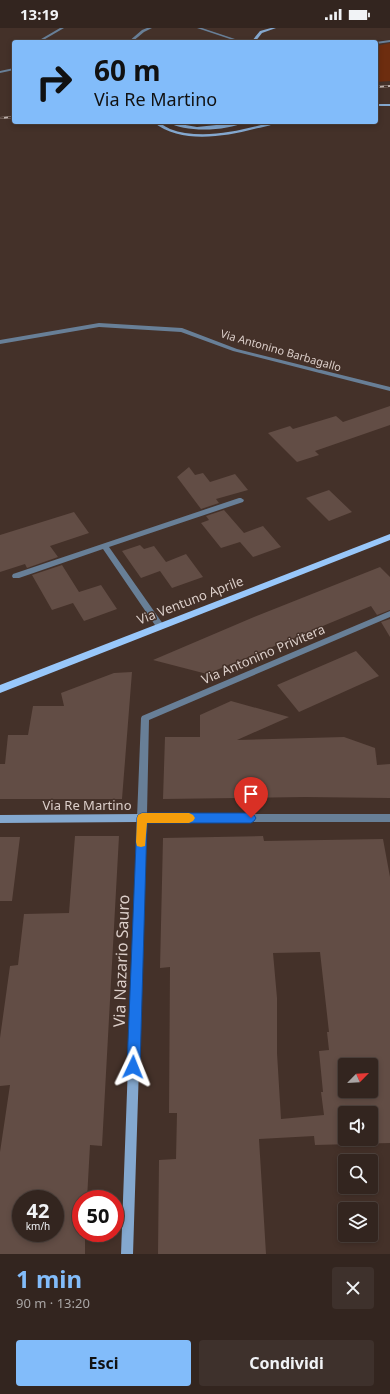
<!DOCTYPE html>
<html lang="it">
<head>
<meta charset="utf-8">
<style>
	:root { --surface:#33251f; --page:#3e312c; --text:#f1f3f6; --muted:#a9a5a4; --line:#4e423d; --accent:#82bcfa }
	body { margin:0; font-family:"Noto Sans",sans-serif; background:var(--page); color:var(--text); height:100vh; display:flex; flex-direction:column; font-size:15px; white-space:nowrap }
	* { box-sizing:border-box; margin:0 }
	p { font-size:13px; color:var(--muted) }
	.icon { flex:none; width:22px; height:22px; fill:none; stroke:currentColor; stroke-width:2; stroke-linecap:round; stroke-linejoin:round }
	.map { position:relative; height:1226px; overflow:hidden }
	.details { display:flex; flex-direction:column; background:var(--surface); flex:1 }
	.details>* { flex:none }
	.top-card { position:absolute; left:12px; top:12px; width:366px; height:84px; border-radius:4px; box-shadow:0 2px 6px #0003,0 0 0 1px var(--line); background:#82bcfa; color:#111; overflow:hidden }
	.needle { width:26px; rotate:66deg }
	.fabs { position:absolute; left:338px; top:1030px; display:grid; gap:8px }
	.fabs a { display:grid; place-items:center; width:40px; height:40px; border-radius:4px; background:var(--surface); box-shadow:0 2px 6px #0003,0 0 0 1px var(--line); font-size:20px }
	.speed { position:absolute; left:12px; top:1162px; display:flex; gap:8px; font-size:20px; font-weight:700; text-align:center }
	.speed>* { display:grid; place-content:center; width:52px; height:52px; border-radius:50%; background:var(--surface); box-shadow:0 2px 6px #0003,0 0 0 1px var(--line); line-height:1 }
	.speed small { font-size:10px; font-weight:400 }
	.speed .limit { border:6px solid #d22; background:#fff; color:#111 }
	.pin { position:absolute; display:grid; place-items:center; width:34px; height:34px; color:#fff; margin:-41px -17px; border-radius:50% 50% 50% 0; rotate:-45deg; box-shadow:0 0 4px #0007 }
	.pin .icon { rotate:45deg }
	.me { position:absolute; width:44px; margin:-22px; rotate:2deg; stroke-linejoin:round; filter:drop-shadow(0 0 3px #0008) }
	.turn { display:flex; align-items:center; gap:14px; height:84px; padding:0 16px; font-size:18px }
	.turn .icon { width:52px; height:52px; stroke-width:2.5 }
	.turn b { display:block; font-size:28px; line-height:34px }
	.round { display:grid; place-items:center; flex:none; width:42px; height:42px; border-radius:4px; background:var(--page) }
	.head { display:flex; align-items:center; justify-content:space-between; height:68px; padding:0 16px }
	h1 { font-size:24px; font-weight:700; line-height:30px; color:var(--accent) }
	.button { display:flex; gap:8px; margin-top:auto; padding:8px 16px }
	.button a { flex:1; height:46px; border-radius:4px; background:var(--accent); color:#111; font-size:16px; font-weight:700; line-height:46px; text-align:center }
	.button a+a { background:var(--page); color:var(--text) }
	.status { display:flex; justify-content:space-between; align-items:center; height:28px; padding:0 20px; background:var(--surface); direction:ltr }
	.status svg { height:11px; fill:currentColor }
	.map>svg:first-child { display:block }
</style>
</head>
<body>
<div class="status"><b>13:19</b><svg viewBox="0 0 49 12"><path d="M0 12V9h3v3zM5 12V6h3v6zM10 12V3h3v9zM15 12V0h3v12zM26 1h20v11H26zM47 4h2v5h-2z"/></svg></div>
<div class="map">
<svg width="390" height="1226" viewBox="0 0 390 1226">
	<rect width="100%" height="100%" fill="#443129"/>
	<path fill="#6d2d0f" d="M390,15V53L376,54V18Z"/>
	<path fill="#624d45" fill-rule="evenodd" d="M390,378V397L315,423L319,427L297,434L268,405L290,398L293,401L336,388L343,394Z
		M189,439L195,447L203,445L210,454L235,446L248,462L216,471L219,475L201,481L177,449Z
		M329,462L352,484L329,493L306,470Z
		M224,482L244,505L263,498L281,519L253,529L240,514L221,520L201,495L209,492L206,488Z
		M74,484L89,505L50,518L58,529L27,540L25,536L0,544V507Z
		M140,517L144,521L154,518L166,534L186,526L203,549L172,560L160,543L141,550L122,523Z
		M62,537L79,564L101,557L117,581L84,593L73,575L52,582L32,547Z
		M380,539L390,549V582L377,587L371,578L207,646L153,632L254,589Z
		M390,591V609L381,594Z
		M356,623L379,648L299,684L277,657Z
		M132,644L122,771H0V736H5L8,707H28L33,678H64L61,665L114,645Z
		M231,673L289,689L237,712L344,709L375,720L377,737L390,736V770L305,769L163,771L165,709H200V687Z
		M75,808H119L102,1118L90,1117L87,1171H81V1205H85V1226H0V1124L10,1057L0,1058V1010L10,938L18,937L24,886L69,885ZM21,1171H55V1205H21Z
		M263,808L264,813L383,811L390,849V1115L315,1117L314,1108L259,1111L266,1226H158L159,1132L176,1131L177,1085H169L170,939L160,940L163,810ZM320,924L329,1004H327L329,1022L319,1023L323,1064H321L324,1087L281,1091L277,1025V970L273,925ZM345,1037H371V1063H345ZM345,1085H371V1111H345Z
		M0,809H20L12,873H0Z"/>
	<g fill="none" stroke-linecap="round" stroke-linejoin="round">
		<path fill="#687f97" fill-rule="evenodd" d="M60,0H64L40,14H36Z
			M147,0H152L144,4L132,14H128L142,2Z
			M197,0H202L244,14H239Z
			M390,12V14L376,16V14Z
			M14,40V42L0,45V43Z
			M239,470H241L244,472L243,474L109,519L163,596L164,598L163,600H157L103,521L19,550H13L12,548L13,546Z"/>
		<path fill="#687f97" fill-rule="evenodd" d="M99,295L182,300L237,321L390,359V363L233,323L181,304L99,299L0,316V312Z
			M390,583V589L149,692L147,786H390V794H142L139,793L137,790L141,690L142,688Z"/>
		<path fill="#84a8cf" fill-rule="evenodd" d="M271,0H276L262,5L255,14H251L260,3Z
			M376,76H390V78H376Z
			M153,94C160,94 164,98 170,101C175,103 180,104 185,105C215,109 244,102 272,94H278C271,98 262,99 254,101C222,109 181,116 153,94Z
			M168,94L197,99L245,94C227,103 185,105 168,94Z
			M142,786L145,787L147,790L133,1226H121L137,794L0,795V787Z"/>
		<path fill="#98c7fa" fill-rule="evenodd" d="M390,506V512L0,665V657Z"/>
		<defs>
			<path id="rail" d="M376,59L390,58
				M0,90L14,89"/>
		</defs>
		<use href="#rail" stroke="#c1b3ae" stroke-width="2"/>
		<use href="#rail" stroke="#443129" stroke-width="1.5" stroke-dasharray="4" stroke-linecap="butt"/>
	</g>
	<path fill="#1a73e8" stroke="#114b97" d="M142,785H251L254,787L256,790L254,793L251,795H147L140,1039L138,1044L133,1046L129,1044L127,1039L137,790L138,787Z"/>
	<path fill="#f59e0b" d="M142,785H189L193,787L195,790L193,793L189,795H147L145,818L141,819L137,818L136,814L137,790L138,787Z"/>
	<g text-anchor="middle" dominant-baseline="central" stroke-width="3" stroke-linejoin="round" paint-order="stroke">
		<g font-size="11" fill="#dccfca" stroke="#443129">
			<text transform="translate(281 322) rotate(16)">Via Antonino Barbagallo</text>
		</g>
		<g font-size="13" fill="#dccfca" stroke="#443129">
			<text transform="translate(190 572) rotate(-21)">Via Ventuno Aprile</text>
			<text transform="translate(263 626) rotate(-23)">Via Antonino Privitera</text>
			<text x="87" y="777">Via Re Martino</text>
		</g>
		<g font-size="16" fill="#dccfca" stroke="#443129">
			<text transform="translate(121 933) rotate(-88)">Via Nazario Sauro</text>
		</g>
	</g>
</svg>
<div class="fabs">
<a><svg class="needle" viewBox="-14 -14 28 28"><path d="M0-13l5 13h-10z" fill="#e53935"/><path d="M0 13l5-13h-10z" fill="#a9a5a4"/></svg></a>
<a><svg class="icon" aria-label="sound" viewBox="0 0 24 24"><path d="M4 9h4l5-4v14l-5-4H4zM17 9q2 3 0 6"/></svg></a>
<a><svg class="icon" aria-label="search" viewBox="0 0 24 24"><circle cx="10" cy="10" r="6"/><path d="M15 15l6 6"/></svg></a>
<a><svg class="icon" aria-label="layers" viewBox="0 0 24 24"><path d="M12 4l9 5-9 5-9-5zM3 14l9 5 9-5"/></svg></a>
</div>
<div class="speed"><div>42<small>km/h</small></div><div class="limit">50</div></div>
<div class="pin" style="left:251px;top:790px;background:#d93025"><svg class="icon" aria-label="arrive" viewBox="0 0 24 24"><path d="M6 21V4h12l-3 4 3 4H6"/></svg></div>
<svg class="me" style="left:133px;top:1039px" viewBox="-20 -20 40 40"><path d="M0-17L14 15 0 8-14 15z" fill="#1a73e8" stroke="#fff" stroke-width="4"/></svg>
<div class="top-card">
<div class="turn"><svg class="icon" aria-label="right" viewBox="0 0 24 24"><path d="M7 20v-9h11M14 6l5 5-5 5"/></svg><div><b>60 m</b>Via Re Martino</div></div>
</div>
</div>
<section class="details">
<div class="head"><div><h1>1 min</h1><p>90 m · 13:20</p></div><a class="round"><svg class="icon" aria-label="close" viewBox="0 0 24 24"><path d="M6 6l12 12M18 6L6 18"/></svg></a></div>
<div class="button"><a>Esci</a><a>Condividi</a></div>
</section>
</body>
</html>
